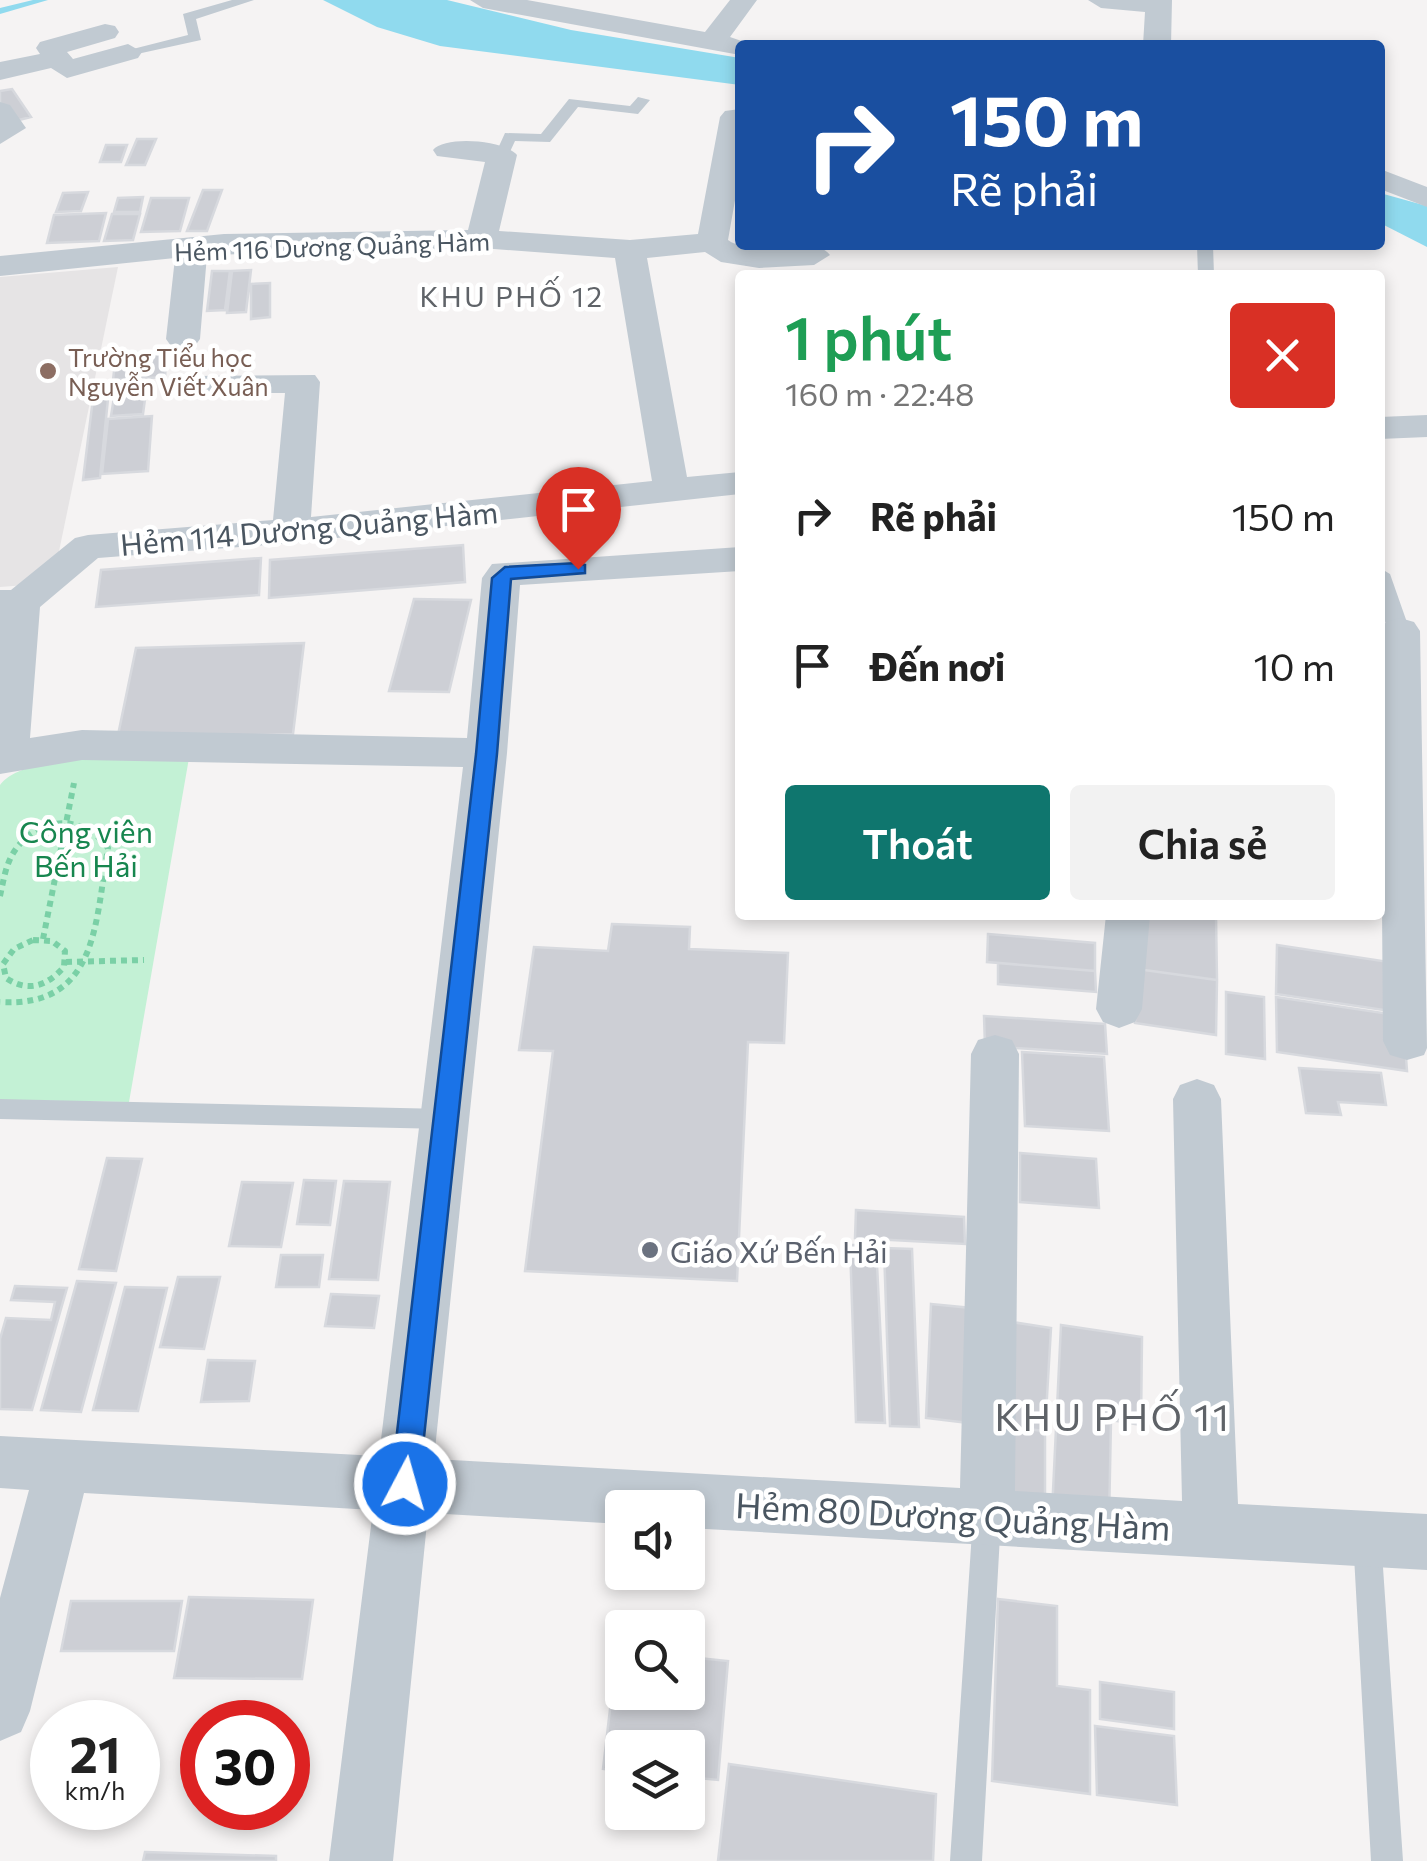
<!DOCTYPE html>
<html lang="vi">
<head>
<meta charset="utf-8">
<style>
	:root { --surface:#fff; --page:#f2f2f2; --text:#222; --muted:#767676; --accent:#0f766e }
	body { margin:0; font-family:Commissioner,sans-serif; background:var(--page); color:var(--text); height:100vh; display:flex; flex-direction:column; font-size:38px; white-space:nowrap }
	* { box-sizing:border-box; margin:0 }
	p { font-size:32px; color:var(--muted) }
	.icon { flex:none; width:55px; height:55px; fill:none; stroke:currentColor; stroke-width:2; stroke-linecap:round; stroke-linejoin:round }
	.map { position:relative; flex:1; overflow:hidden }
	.drawer { position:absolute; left:735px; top:270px; width:650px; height:650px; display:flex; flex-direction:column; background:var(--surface); border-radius:10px; box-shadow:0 5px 15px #0003 }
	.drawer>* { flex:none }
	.banner { position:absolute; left:735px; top:40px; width:650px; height:210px; border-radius:10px; box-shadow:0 5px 15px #0003; background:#1a4fa0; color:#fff; overflow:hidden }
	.tools { position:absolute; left:605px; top:1490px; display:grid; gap:20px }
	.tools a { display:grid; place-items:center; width:100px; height:100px; border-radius:10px; background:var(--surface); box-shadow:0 5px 15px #0003; font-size:50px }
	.speed { position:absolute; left:30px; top:1700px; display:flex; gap:20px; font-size:50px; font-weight:700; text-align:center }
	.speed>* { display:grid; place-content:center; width:130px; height:130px; border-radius:50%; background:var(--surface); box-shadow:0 5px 15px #0003; line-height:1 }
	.speed small { font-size:25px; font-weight:400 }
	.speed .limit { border:15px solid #d22; background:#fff; color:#111 }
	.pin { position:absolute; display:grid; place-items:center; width:85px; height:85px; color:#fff; margin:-102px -42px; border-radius:50% 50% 50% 0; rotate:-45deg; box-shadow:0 0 10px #0007 }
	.pin .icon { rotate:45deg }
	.me { position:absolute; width:110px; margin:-55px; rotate:6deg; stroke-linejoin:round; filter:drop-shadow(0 0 8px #0008) }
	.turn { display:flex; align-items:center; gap:35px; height:210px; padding:0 50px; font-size:45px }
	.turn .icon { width:130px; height:130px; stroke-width:2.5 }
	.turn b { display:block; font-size:70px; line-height:85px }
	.round { display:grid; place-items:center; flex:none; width:105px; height:105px; border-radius:10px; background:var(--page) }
	.headline { display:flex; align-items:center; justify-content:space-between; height:170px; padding:0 50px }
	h1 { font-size:60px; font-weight:600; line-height:75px; color:#1e9e55 }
	.cta { display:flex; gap:20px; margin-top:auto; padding:20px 50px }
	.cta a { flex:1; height:115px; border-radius:10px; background:var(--accent); color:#fff; font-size:40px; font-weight:600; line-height:115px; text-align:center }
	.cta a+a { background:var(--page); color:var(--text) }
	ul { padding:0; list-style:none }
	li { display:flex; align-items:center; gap:30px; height:150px; padding:0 50px }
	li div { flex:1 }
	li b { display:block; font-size:38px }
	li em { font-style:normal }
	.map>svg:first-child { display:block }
</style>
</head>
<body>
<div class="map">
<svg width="1427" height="1861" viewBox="0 0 1427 1861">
	<rect width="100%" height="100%" fill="#f5f3f3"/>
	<path fill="#e6e4e5" d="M118,267L57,561L26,585L0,587V277Z"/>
	<path fill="#c3f1d5" d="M189,758L129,1102L0,1100V785C26,750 145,760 189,758Z"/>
	<path fill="#90daee" d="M323,0H447L571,30L740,58V85L440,46L377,27Z
		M1380,193L1427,206V247L1380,223Z"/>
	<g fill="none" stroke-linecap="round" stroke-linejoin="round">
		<path fill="#90daee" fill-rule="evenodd" d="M33,0H48L0,14V8Z"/>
	</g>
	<path fill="#cdcfd5" stroke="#d7d9de" stroke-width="2.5" d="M12,89L31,117L11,122L0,106V91Z
		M137,139H156L145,165H126Z
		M106,145H127L121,162H100Z
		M203,190H222L207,231H187Z
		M88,192L81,211L56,212L63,193Z
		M143,197L140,212H114L118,198Z
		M151,198H189L180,231L141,232Z
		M106,213L99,241L47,243L54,215Z
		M112,214H140L133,240L104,241Z
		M251,270L246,312L227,313L232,271Z
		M212,271H230L225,310L207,311Z
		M270,283V317L251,319V284Z
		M167,350L165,377L113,380L116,354Z
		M147,384L143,414L111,416L116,385Z
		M109,389L100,478L83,480L94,390Z
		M152,416L148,471L102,474L108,419Z
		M463,545L465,582L269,598L270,560Z
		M261,558L259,595L96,607L101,570Z
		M414,599L471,600L449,692L389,691Z
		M304,643L293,734L117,740L136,648Z
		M1149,915H1216L1217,980L1137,969Z
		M612,924L690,927L689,949L788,953L784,1043L748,1042L737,1281L525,1271L553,1051L519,1050L534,947L608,951Z
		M988,934L1095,943V971L987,962Z
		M1277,945L1402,964L1404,1013L1276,994Z
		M998,963L1095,971L1096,992L998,984Z
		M1137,969L1217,980L1216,1035L1135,1023Z
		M1226,992L1264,997L1265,1059L1226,1054Z
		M1276,997L1403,1016L1407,1071L1277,1052Z
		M984,1016L1105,1024L1107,1054L985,1046Z
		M1022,1052L1104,1057L1109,1131L1025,1126Z
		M1299,1068L1381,1073L1386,1105L1338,1102L1341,1115L1306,1113Z
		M1020,1153L1096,1159L1099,1208L1020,1202Z
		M107,1158L142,1159L116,1271L79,1269Z
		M304,1180L336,1181L330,1225L297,1224Z
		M344,1181L390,1182L378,1280L329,1279Z
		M242,1182L293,1183L281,1247L229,1246Z
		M856,1210L964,1217L965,1244L855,1238Z
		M850,1245H876L885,1423L856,1422Z
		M884,1248L912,1249L919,1427L890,1426Z
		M281,1255H323L319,1287H276Z
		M178,1277H220L204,1349L160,1347Z
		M77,1281L116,1283L81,1412L41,1410Z
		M15,1286L67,1288L32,1410L0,1409V1339L6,1318L51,1320L55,1302L11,1300Z
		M125,1287L167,1288L138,1411L93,1410Z
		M331,1294L379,1296L374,1328L325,1326Z
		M931,1304L971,1308L969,1423L926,1418Z
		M999,1320L1051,1328L1045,1431L999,1426Z
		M1061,1325L1142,1337L1141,1425L1111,1420L1109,1521L1052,1512Z
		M208,1360L255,1361L249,1401L201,1402Z
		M999,1426L1045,1431V1514L997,1508Z
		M189,1597L313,1600L302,1679L174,1678Z
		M998,1599L1057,1606V1686L1090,1690V1794L992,1781Z
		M71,1601H182L174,1651H61Z
		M617,1650H622V1692H688V1657L728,1661L718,1780L688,1777V1748H622V1771L603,1769Z
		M1100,1682L1174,1692V1729L1100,1719Z
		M1095,1726L1174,1736L1177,1805L1097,1795Z
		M729,1764L936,1794L933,1861H718Z
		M145,1852L276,1856V1861H143Z"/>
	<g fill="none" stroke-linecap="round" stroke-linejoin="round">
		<path stroke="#7ad0a6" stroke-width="6" stroke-dasharray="6 5" stroke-linecap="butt" d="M0,896C3,883 5,869 11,857C32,817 82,811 108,848C95,923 98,1008 0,1002
			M43,939L74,783
			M33,940L52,941L65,951L64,967C47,986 28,993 6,978L3,964L14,949Z
			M66,962L144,960"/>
		<path fill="#c1cad2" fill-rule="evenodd" d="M232,0H254L196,19L201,40L128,56L121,52L188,35L183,14Z
			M638,97L650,100L638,114L578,107L550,142L515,141L507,158L495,155L505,133L541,134L569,99L630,106Z
			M1197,245H1213L1214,275H1198Z
			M1380,568L1390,574L1410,631L1407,636L1400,638C1377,628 1380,589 1380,568Z
			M0,1099L445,1109L454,1112L457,1119L454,1126L445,1129L0,1119Z
			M987,1503L997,1507L1001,1517L982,1861H950L973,1517L977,1507Z
			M1367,1524L1377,1528L1381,1538L1403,1861H1371L1353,1538L1357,1528Z"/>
		<path fill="#c1cad2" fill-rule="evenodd" d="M470,0H527L705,32L730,0H757L730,37L753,45H740V55L483,8Z
			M1088,0H1172L1171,45H1143L1145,12L1101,8Z
			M105,24L115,26L119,32L115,38L67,52L73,59L128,44L142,52L138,58L67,78L51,68L0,80V62L40,54L36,48L40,42Z
			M0,102L10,105L26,128L0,144Z
			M740,109V172L728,240C756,260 814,233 830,255L814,265L759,268L721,262L705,252L647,258L687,477L740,472V494L291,543L98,558L40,607L30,738L82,730L467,738L482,578L492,564L740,547V571L520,585L507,753L434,1459L960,1488L971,1054L978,1040L995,1035L1012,1040L1019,1054L1015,1491L1182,1501L1173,1099L1180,1085L1197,1079L1214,1085L1221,1099L1238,1504L1427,1514V1570L688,1528V1508H622V1524L428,1513L393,1861H329L373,1510L84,1493L30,1711L21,1732L0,1741V1598L29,1490L0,1488V1436L379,1456L463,767L82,760L0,774V590H11L75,538L88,535L273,520L285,393H178L173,386L178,379L190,376L315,375L320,382L311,517L652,481L615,258L481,248L207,255L200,339L195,346H171L166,339L175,258L0,276V256L224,234L468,230L485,162L437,156L433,150C445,135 505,140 517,155L499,231L630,240L698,234L720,117L725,111Z
			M1380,169L1427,187V207L1380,189Z
			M1427,415V437L1380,439V417Z
			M1400,618L1414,622L1420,631L1427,1048L1424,1055L1407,1060L1390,1055L1383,1041L1380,631L1386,622Z
			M1106,915H1150L1142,1009L1135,1022L1119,1028L1103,1022L1096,1009Z"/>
	</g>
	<path fill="#1a73e8" stroke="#114b97" stroke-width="2.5" d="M578,563L585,565V573L511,579L497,754L419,1484L415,1494L405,1498L395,1494L391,1484L476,754L492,578L505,567Z"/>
	<circle fill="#8d6e63" stroke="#fff" stroke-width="4" cx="48" cy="371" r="10"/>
	<circle fill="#6b7280" stroke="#fff" stroke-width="4" cx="650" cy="1250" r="10"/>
	<g text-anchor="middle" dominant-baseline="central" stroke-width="9" stroke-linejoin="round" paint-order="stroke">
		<g font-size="25" fill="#4a5661" stroke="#fff">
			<text transform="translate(332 246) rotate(-2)">Hẻm 116 Dương Quảng Hàm</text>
		</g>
		<g font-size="25" fill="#785e54" stroke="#fff" text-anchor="start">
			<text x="68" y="357">Trường Tiểu học<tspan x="68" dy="29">Nguyễn Viết Xuân</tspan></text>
		</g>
		<g font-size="28" letter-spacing="2.5" fill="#5f6368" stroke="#fff">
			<text x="512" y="296">KHU PHỐ 12</text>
		</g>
		<g font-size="30" fill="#4a5661" stroke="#fff">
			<text transform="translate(309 527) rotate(-5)">Hẻm 114 Dương Quảng Hàm</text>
		</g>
		<g font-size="30" fill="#17864f" stroke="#fff">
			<text x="86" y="830">Công viên<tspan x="86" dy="34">Bến Hải</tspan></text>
		</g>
		<g font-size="30" fill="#5b616d" stroke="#fff" text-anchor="start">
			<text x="670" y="1250">Giáo Xứ Bến Hải</text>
		</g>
		<g font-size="35" fill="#4a5661" stroke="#fff">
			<text transform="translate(953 1515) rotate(3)">Hẻm 80 Dương Quảng Hàm</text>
		</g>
		<g font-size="38" letter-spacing="2.5" fill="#5f6368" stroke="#fff">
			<text x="1113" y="1415">KHU PHỐ 11</text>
		</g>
	</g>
</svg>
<div class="tools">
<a><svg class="icon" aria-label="sound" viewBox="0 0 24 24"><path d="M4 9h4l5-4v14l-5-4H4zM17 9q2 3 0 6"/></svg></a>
<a><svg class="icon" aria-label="search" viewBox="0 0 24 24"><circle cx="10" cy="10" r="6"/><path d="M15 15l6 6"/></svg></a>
<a><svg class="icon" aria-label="layers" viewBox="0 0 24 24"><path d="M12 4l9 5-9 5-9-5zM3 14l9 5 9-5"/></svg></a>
</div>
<div class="speed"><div>21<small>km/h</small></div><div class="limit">30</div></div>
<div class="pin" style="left:578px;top:569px;background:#d93025"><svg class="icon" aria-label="arrive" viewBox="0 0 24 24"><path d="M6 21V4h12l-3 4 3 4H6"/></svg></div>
<svg class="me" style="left:405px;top:1484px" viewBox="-20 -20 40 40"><circle r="17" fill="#1a73e8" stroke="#fff" stroke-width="3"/><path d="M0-11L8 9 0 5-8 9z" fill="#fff"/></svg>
<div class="banner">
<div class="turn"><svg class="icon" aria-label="right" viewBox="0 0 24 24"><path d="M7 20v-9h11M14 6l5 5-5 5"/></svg><div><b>150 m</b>Rẽ phải</div></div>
</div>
<section class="drawer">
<div class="headline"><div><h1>1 phút</h1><p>160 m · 22:48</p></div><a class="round" style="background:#d93025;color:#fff"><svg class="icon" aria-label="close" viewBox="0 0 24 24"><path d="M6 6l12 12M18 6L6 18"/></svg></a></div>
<ul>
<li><svg class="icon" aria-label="right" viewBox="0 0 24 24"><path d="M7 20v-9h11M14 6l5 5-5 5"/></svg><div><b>Rẽ phải</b></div><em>150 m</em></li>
<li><svg class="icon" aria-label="arrive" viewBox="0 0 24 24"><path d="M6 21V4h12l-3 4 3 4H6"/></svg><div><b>Đến nơi</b></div><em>10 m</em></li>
</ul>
<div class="cta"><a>Thoát</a><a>Chia sẻ</a></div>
</section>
</div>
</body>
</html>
